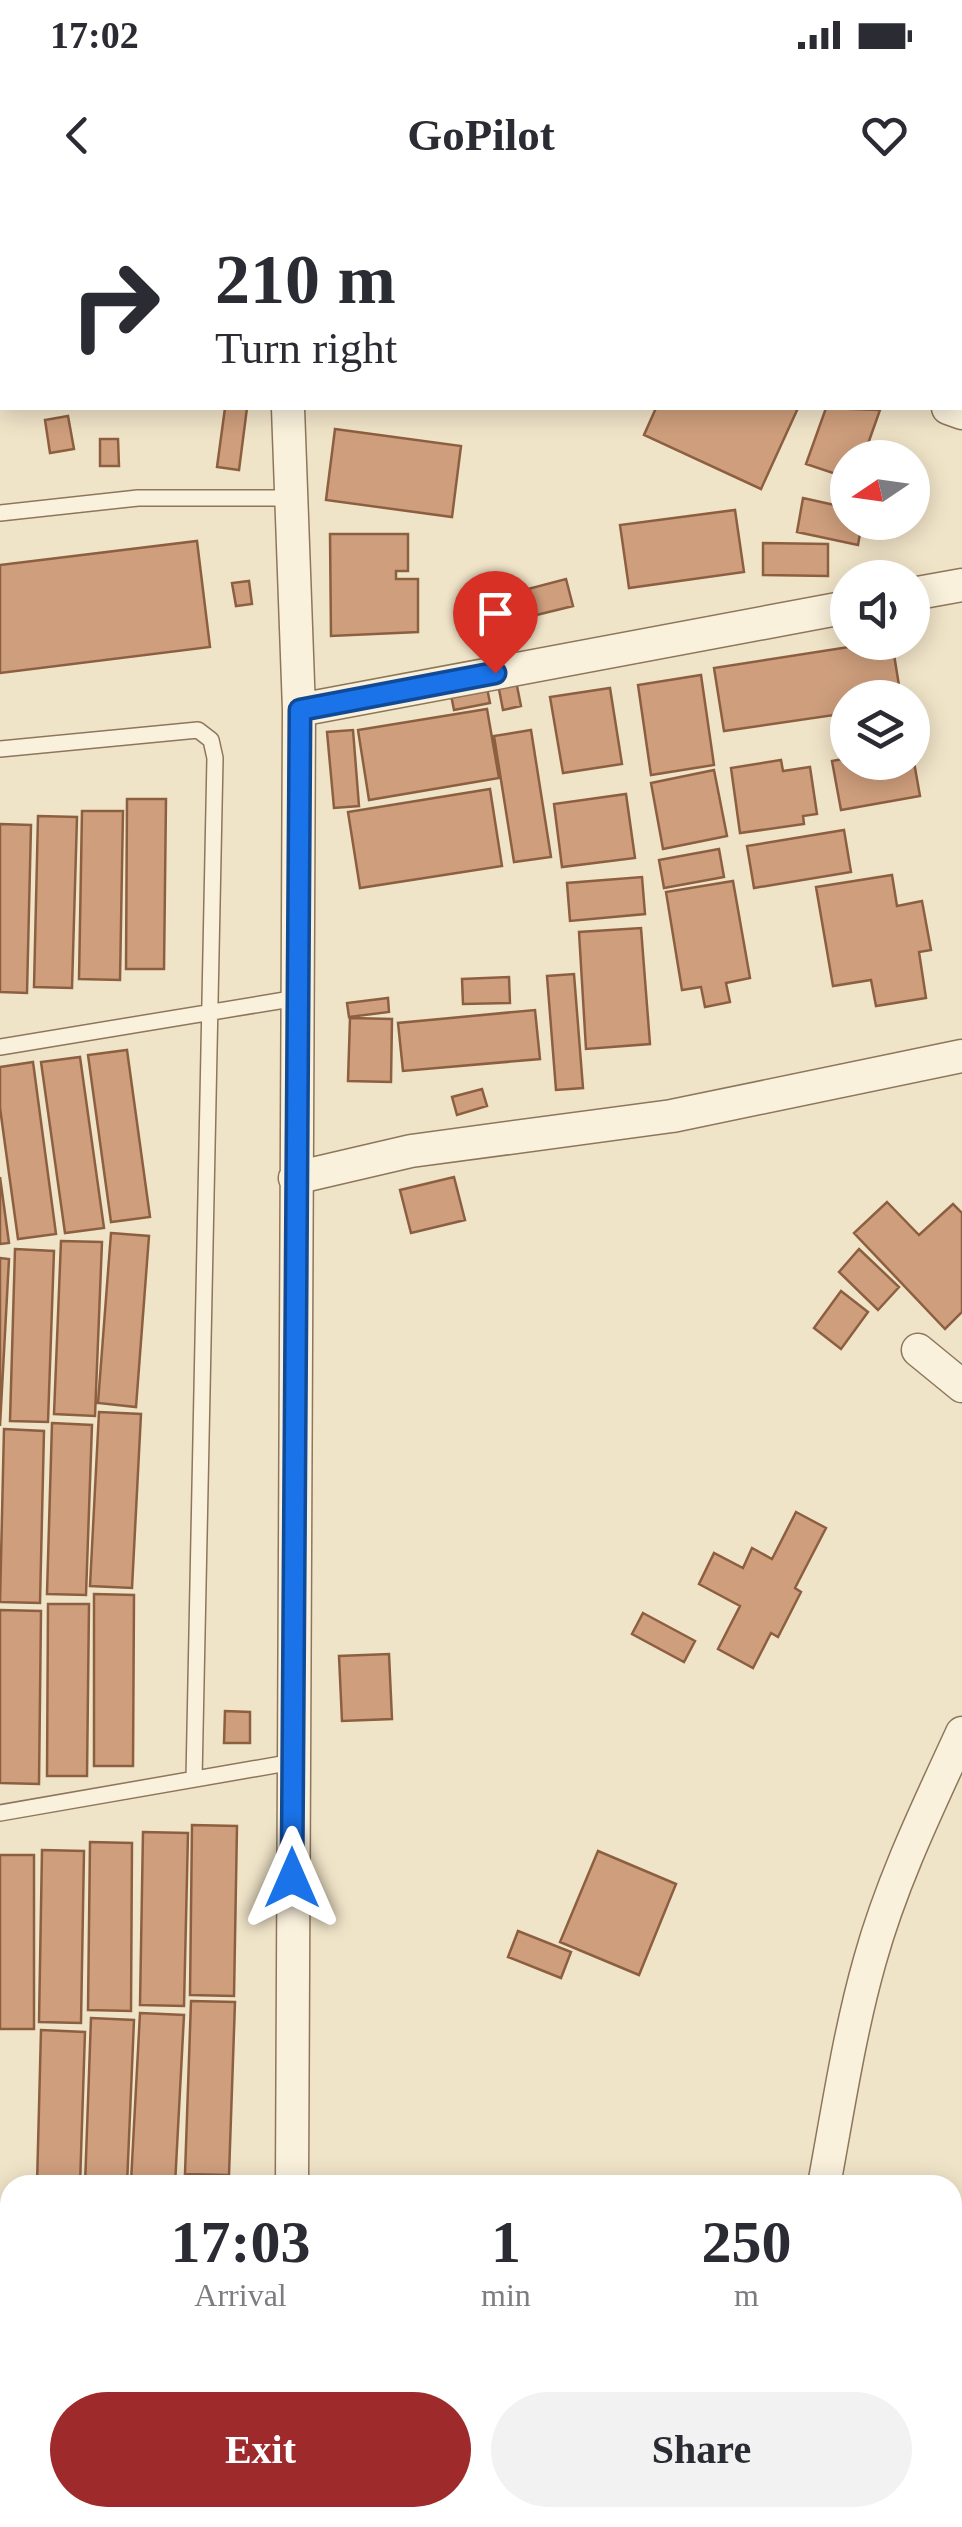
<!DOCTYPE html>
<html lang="en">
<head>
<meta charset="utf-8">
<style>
	:root { --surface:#fff; --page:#f2f2f3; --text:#2b2b33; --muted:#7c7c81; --accent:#9e2a2b }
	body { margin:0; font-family:Georgia,serif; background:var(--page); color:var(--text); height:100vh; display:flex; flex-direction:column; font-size:38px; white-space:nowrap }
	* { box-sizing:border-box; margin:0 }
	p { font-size:32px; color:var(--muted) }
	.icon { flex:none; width:55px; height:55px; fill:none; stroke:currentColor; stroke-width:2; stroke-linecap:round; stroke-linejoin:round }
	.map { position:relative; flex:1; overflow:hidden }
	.drawer { position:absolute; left:0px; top:1975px; width:962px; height:352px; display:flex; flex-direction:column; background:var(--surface); border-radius:30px 30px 0 0; box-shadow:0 5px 25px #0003 }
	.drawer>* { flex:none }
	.top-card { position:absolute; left:0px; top:0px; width:962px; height:210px; box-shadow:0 5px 25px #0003; background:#fff; color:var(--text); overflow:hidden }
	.needle { width:65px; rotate:257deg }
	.controls { position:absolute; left:830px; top:240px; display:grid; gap:20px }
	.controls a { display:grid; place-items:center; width:100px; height:100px; border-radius:50%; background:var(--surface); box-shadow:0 5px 25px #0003; font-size:50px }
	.pin { position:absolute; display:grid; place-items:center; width:85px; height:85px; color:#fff; margin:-102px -42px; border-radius:50% 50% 50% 0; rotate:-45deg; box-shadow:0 0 10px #0007 }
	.pin .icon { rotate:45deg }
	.me { position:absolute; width:110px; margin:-55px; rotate:0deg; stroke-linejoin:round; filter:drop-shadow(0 0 8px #0008) }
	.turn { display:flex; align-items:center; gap:35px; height:210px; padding:0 50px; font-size:45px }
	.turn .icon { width:130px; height:130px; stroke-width:2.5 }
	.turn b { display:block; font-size:70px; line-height:85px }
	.eta { display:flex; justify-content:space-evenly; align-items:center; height:170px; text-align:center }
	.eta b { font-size:60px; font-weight:600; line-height:70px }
	.primary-button { display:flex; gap:20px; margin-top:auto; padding:20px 50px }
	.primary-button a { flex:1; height:115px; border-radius:60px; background:var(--accent); color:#fff; font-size:40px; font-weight:600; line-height:115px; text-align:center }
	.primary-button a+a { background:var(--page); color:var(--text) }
	.status { display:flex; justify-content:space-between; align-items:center; height:70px; padding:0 50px; background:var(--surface); direction:ltr }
	.status svg { height:28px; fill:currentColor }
	header { display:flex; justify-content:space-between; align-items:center; height:130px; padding:0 50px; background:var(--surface); font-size:45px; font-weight:600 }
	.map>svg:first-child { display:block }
</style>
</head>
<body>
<div class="status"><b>17:02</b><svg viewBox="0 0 49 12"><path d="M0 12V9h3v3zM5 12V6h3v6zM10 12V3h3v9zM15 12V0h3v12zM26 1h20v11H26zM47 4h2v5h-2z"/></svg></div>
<header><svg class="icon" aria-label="back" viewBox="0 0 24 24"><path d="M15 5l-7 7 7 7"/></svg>GoPilot<svg class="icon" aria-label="heart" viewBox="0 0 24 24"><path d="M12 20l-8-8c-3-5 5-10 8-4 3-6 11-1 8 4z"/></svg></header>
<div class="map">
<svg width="962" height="2327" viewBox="0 0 962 2327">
	<rect width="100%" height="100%" fill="#f0e4c8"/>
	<path fill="#cf9f7d" stroke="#8d5f41" stroke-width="2.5" d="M352,0H429L351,2Z
		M712,0H790L711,2Z
		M225,208H247L239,270L217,267Z
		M656,208H798L761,289L644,235Z
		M826,208L880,210L863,258H848V278L806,264Z
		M68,216L74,249L50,253L45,220Z
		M335,229L461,246L452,317L326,300Z
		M100,239H118L119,266H100Z
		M803,298L848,308V322H862L858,345L797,332Z
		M735,310L744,372L629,388L620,325Z
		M330,334H408V371H396V379H418V432L331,436Z
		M197,341L210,447L0,473V365Z
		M763,343L828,344V376L763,375Z
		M566,379L573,406L488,427L482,401Z
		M249,381L252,404L236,406L232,383Z
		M881,442H892L901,498H848V513L724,531L714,468Z
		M701,475L714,565L651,575L638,485Z
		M515,476L521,506L503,510L497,479Z
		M486,483L490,503L454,510L450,490Z
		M610,488L622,564L563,573L550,497Z
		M487,509L499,578L369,600L358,530Z
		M353,530L359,606L334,608L327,532Z
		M531,530L551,657L514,662L494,536Z
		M912,551L920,596L841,610L832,561L848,558V562H912Z
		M781,560L783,571L810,567L817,614L803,616L804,624L740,633L731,568Z
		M714,570L727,636L663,649L651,583Z
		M490,589L502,666L360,688L348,612Z
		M626,594L635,658L562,667L554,604Z
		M127,599H166L164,769H126Z
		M82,611H123L120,780L79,779Z
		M38,616L77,617L72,788L34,787Z
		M0,624L31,625L27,793L0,792Z
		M844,630L851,672L754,688L747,646Z
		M719,649L724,677L664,688L659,660Z
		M892,675L897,706L922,701L931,750L919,752L926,798L876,806L871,780L833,786L816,687Z
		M642,677L645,714L570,721L567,683Z
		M733,681L750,778L726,783L730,802L705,807L701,787L682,790L666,692Z
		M641,728L650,844L586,849L579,732Z
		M574,774L583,888L556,890L547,776Z
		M509,777L510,803L463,804L462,779Z
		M388,798L389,812L349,817L347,803Z
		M535,810L540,859L403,871L398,823Z
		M350,818L392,819L391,882L348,881Z
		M127,850L150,1017L111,1022L88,855Z
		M80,857L104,1028L65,1033L41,862Z
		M33,862L56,1034L18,1039L0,908V867Z
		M482,889L487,906L457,915L452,897Z
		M0,977L9,1043L0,1044Z
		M454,977L465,1020L411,1033L400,990Z
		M887,1002L919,1035L953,1004L962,1013V1112L945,1129L854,1033Z
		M111,1033L149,1036L136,1207L98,1203Z
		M61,1041L102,1042L95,1216L54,1214Z
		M15,1049L54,1051L48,1222L10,1221Z
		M859,1049L899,1087L878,1110L839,1072Z
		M0,1058L9,1059L0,1226Z
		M841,1091L868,1112L841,1149L814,1128Z
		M99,1212L141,1214L132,1388L90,1386Z
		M52,1223L92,1225L86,1395L47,1394Z
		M4,1229L44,1231L40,1403L0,1402Z
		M796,1312L826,1328L795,1388L801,1392L778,1437L771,1433L753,1468L718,1449L740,1406L699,1384L714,1353L743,1368L752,1348L772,1359Z
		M94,1394L134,1395L133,1566H94Z
		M48,1404H89L87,1576H47Z
		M0,1410L41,1411L39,1584L0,1583Z
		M643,1413L695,1441L684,1462L632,1434Z
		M389,1454L392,1519L342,1521L339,1456Z
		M225,1511L250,1512V1543H224Z
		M192,1625L237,1626L234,1796L190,1795Z
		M143,1632L188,1633L184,1806L140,1805Z
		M90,1642L132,1643L131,1811L88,1810Z
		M42,1650L84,1651L81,1823L39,1822Z
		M598,1651L676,1684L639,1775L560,1742Z
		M0,1655H34V1829H0Z
		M518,1731L571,1752L561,1778L508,1757Z
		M191,1801L235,1802L229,1975L185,1974Z
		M140,1813L184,1815L175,1985L131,1982Z
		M91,1818L134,1820L127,1985H85Z
		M41,1830L85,1832L80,1985H37Z
		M0,2055L10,2056V2225L0,2224Z
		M953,2152L962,2154V2253L952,2250Z
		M952,2270L962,2273V2327H926L892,2318H952Z
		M177,2318H233V2327H177Z
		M815,2318H876L873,2327H812Z"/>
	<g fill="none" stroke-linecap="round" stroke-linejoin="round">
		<defs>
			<path id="lane" d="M0,313L138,298H291
				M0,549L198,530L211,540L215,558L194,1579
				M0,847L297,798
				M0,1613L293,1562"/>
			<path id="street" d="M311,2L312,0
				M0,63H2
				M288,208L299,510L292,1985
				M948,208L962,213
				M912,394L962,385
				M299,510L848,407
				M295,978L411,951L672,916L962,856
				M918,1150L962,1186
				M824,1985C838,1910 849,1834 870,1760C892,1681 928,1607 962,1533
				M291,2327V2318
				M762,2327L764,2318"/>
		</defs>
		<use href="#lane" stroke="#8d765c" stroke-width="18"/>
		<use href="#street" stroke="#8d765c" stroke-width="35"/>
		<use href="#lane" stroke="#faf1dc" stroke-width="15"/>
		<use href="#street" stroke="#faf1dc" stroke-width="32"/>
	</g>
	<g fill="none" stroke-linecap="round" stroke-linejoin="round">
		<defs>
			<path id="route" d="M292,1678L300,510L495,473"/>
		</defs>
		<use href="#route" stroke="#114b97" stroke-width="25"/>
		<use href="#route" stroke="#1a73e8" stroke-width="18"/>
	</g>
</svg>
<div class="controls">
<a><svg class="needle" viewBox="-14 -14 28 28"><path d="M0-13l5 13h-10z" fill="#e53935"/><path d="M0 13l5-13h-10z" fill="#7c7c81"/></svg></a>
<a><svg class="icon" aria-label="sound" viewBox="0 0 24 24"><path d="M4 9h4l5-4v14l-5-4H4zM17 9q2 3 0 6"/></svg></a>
<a><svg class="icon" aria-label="layers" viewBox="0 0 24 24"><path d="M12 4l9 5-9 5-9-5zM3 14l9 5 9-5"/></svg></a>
</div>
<div class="pin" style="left:495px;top:473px;background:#d93025"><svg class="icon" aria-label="arrive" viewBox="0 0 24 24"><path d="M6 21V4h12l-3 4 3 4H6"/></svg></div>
<svg class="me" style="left:292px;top:1678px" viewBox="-20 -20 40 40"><path d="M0-17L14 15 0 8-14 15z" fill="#1a73e8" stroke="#fff" stroke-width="4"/></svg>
<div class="top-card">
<div class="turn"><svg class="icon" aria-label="right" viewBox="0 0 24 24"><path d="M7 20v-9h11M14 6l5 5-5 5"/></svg><div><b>210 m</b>Turn right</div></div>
</div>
<section class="drawer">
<div class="eta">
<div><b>17:03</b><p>Arrival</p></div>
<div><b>1</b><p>min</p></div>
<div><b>250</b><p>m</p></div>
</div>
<div class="primary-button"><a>Exit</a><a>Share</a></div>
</section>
</div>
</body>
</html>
